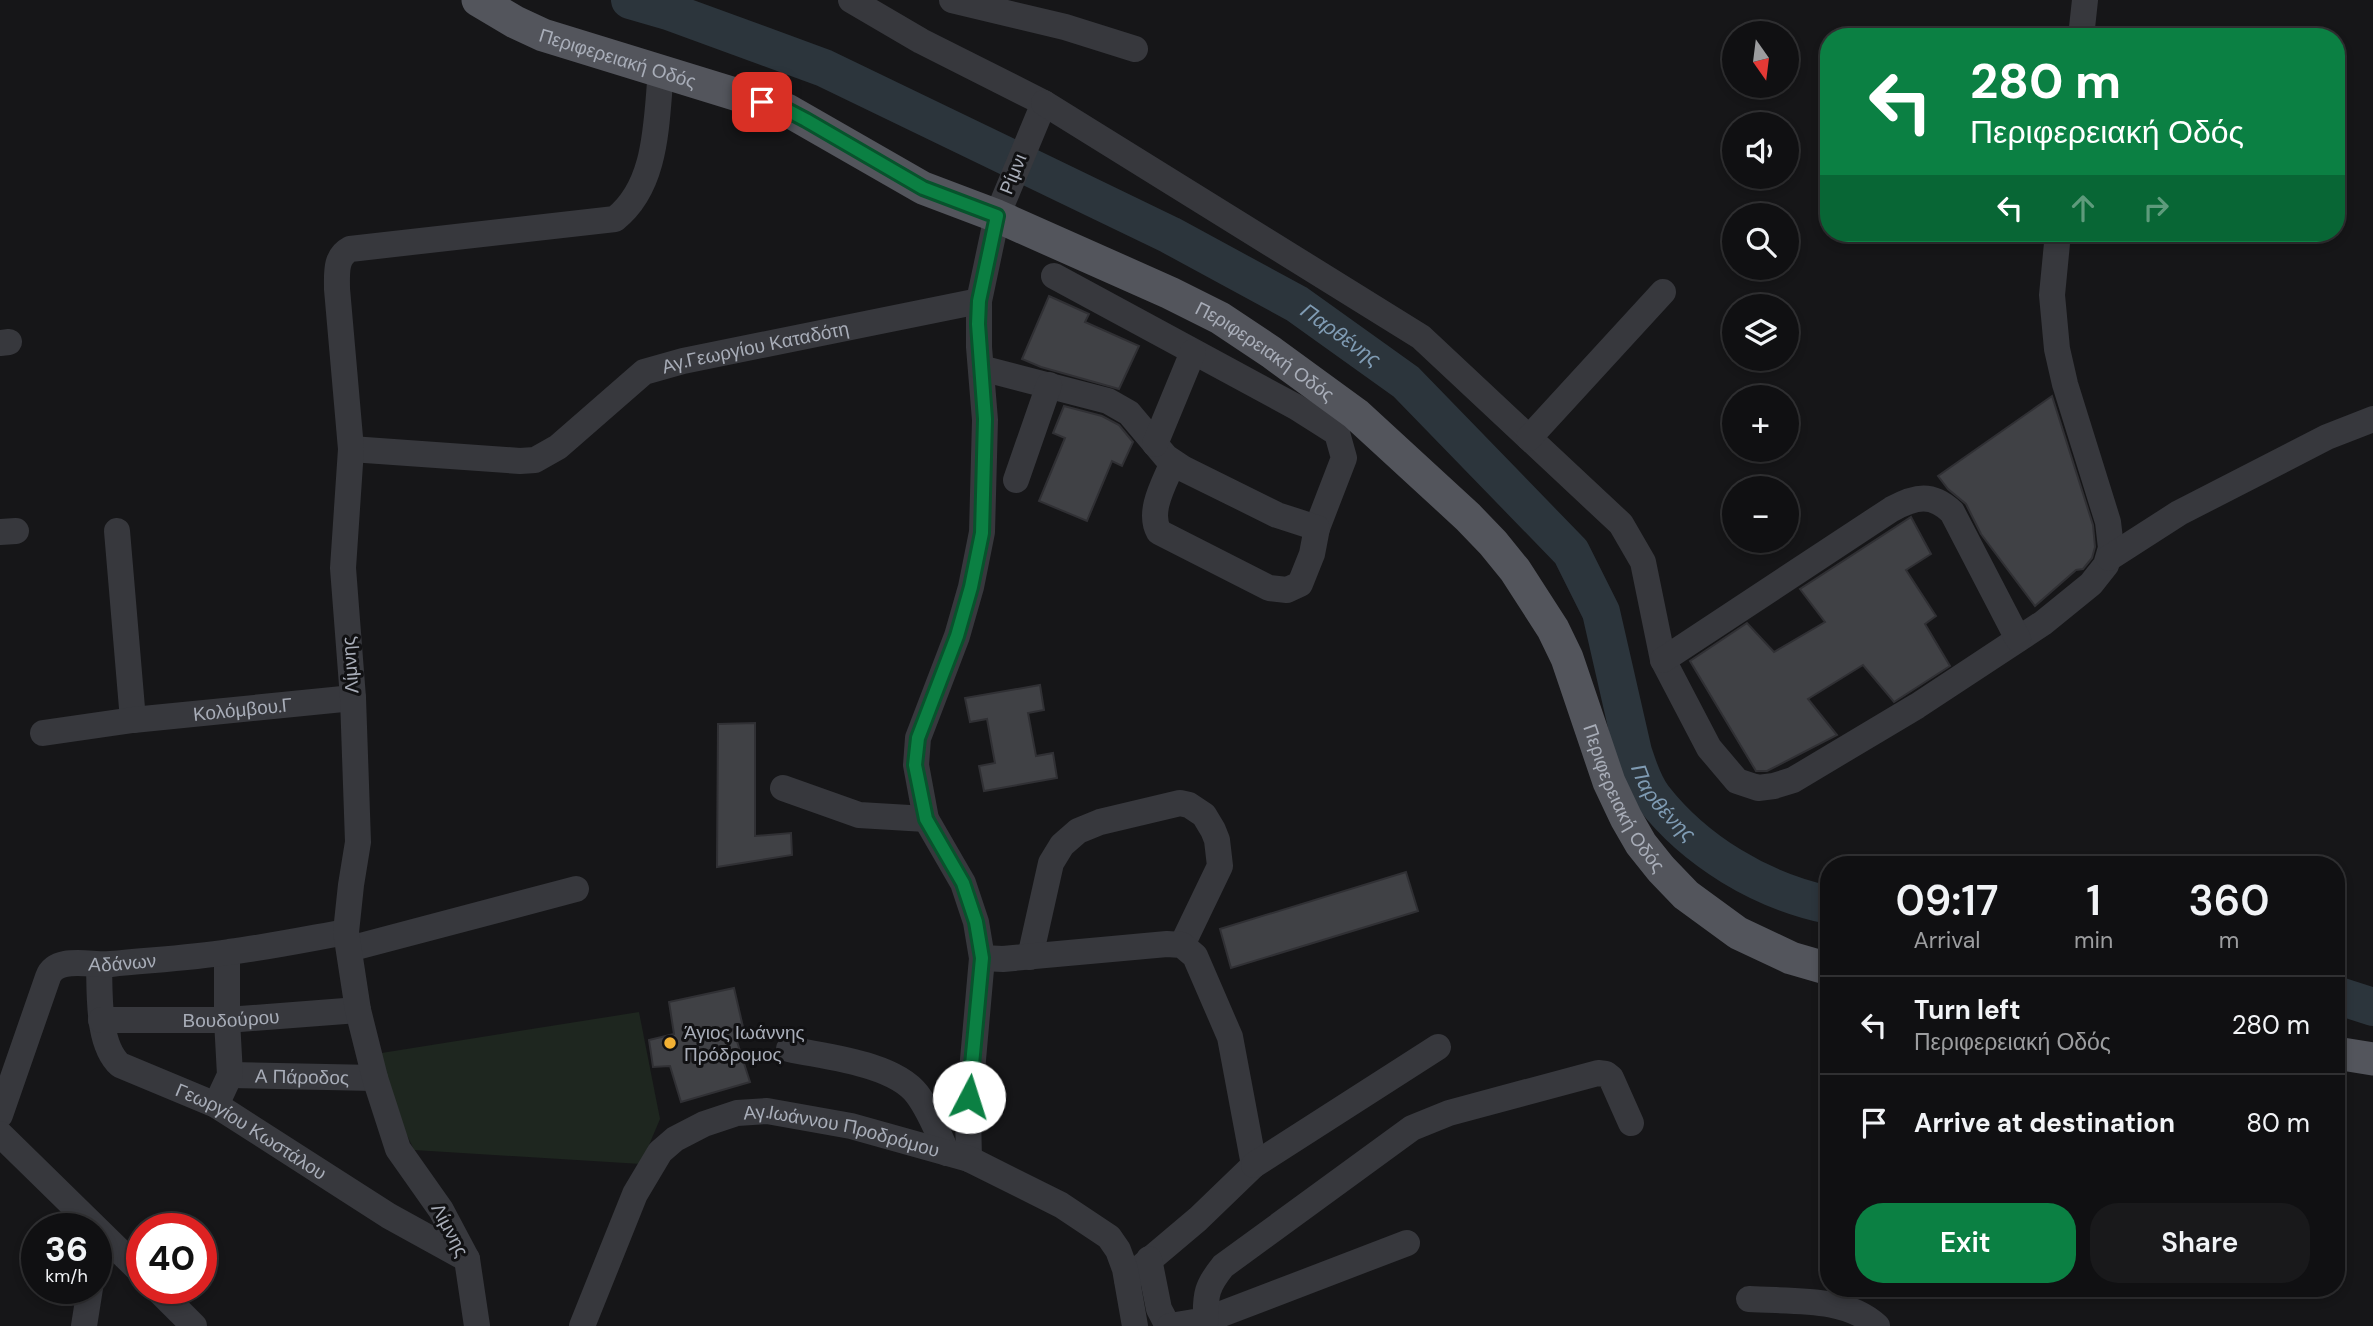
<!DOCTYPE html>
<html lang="en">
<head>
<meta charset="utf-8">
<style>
	:root { --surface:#101012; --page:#19191b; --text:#f1f3f6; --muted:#9c9d9f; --line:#303032; --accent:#0b8043 }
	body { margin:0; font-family:"DM Sans",sans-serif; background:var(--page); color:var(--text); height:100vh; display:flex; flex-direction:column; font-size:26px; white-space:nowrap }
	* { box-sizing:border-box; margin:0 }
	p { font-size:23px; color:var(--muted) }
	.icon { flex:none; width:38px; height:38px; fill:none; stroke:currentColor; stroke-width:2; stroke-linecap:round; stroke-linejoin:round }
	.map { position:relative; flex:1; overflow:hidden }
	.details { position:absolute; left:1820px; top:856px; width:525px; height:441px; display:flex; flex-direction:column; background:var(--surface); border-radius:28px; box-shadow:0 4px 10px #0003,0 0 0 2px var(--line) }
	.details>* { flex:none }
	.guide { position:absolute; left:1820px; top:28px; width:525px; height:214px; border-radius:28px; box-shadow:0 4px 10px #0003,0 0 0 2px var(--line); background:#0b8043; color:#fff; overflow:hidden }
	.needle { width:46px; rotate:166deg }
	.controls { position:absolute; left:1722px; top:21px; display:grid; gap:14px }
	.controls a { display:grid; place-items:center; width:77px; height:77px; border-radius:50%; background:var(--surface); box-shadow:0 4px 10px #0003,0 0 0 2px var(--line); font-size:35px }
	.speed { position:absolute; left:21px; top:1213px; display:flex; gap:14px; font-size:35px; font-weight:700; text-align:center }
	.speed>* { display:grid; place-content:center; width:91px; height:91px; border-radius:50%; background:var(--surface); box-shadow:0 4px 10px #0003,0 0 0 2px var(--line); line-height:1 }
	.speed small { font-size:18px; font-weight:400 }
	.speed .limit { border:10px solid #d22; background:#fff; color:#111 }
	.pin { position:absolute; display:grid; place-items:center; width:60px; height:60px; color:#fff; margin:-30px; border-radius:14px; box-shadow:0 4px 10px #0006 }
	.me { position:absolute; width:77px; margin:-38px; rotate:5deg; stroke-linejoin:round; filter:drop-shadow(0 0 5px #0008) }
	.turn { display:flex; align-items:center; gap:24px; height:147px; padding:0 35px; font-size:32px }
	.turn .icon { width:91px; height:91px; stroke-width:2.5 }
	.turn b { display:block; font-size:49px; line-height:60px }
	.lanes { display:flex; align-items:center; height:66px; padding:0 35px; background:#0003; justify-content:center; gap:35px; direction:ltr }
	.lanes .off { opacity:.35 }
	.eta { display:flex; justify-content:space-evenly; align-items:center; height:119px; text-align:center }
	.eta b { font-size:42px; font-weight:600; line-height:49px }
	.primary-button { display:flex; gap:14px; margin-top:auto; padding:14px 35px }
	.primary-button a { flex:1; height:80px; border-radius:28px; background:var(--accent); color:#fff; font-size:28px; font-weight:600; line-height:80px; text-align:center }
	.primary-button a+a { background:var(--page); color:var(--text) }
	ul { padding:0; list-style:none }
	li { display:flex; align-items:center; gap:21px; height:98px; padding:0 35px; border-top:2px solid var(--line) }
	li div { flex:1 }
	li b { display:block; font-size:26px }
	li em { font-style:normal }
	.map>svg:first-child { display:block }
</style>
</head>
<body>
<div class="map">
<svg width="2373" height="1326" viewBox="0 0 2373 1326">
	<rect width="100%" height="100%" fill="#161618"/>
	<path fill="#1e261f" d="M639,1012L660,1119L641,1164L414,1150L369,1055Z"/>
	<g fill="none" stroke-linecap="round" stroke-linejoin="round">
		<g stroke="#2c353c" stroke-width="38">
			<path id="s1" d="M630,0L668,11L824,68L1170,235L1297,304L1406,382L1571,552L1601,612L1633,752C1638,767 1643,784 1653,797C1695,851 1761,891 1829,905"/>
			<path d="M2336,995L2373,1007"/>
		</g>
	</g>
	<path fill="#404145" stroke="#303034" stroke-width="2" d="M1049,296L1089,314L1085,322L1139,346L1119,389L1041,367L1022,359Z
		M2052,396L2093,525L2095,547L2092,558L2083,569L2076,570L2035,606L1981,534L1966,504L1948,489L1938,476Z
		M1064,406L1102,416L1119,425L1133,442L1122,466L1112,461L1087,521L1039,501L1065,438L1053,433Z
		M1911,517L1931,554L1906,570L1936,616L1925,624L1950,666L1894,702L1863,665L1808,699L1837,735L1767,771H1756L1690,661L1747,623L1774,652L1825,622L1800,589Z
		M1040,685L1044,710L1028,713L1036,756L1053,753L1057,778L984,791L979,766L995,763L987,719L970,722L965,698Z
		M755,723V836L791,833L792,855L717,867L718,724Z
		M1406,872L1418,911L1231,968L1220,929Z
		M734,988L743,1027L733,1029L750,1082L681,1102L670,1066L653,1067L649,1040L674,1034L669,1002Z"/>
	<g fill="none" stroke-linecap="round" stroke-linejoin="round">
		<g stroke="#37383d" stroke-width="26">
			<path d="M851,0L921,41L1044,103L997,216L979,301V347L985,420L982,532L971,587L957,636L918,738L916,765L926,819L963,883L976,922L982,958L968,1116L969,1159"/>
			<path d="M952,0L1065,27L1135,49"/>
			<path d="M2081,37L2085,0"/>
			<path d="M1044,103L1421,337L1621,524L1643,562L1663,660L1709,748L1737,781L1758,788L1774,786L1793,780L1917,706L2043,623L2091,584L2106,565L2111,548L2108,522L2065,384L2057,349L2052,295L2058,233"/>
			<path d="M1054,276L1296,407L1337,433L1344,458L1317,528"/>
			<path d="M0,343L9,342"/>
			<path d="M981,368L1108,401L1129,413L1166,457L1184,469L1277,515L1317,528L1312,554L1300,584L1287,590L1269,588L1159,532C1147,511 1165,482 1173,462"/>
			<path d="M1529,438L1663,292"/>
			<path d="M1155,444L1193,352"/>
			<path id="s2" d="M351,449L520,461L535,460L558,447L644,372L683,361L979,301"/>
			<path d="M1016,480L1049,385"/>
			<path d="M117,531L133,720"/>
			<path d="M0,532L16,531"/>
			<path d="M2109,558L2179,513L2327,437L2373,419"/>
			<path d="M1663,660L1892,509C1916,496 1932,493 1952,512L2018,639"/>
			<path id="s3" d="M43,733L133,720L353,698"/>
			<path d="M783,788L859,815L926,819"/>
			<path d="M349,949L576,889"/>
			<path d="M1030,957L1051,863L1062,845L1078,831L1100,822L1180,803L1189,805L1204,815L1213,830L1217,840L1220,866L1182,945"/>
			<path d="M982,958L1003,959L1167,944L1182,945L1195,956L1230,1037L1254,1165L1198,1219L1127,1279"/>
			<path id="s4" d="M99,965C100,994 97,1044 120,1065L216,1105L389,1216L467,1259"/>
			<path id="s5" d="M101,1020H227L358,1010"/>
			<path d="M789,1049C825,1057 893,1063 917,1094C930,1111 938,1133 947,1153"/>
			<path id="s6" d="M230,1075L375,1078"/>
			<path d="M216,1105L230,1075L227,1020V953"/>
			<path id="s7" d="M0,1115L48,977C56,955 92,966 111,964C150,960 190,958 229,952C268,947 307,939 346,932"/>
			<path d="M0,1134L142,1273"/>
			<path d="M1254,1165L1438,1047"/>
			<path d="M1149,1259L1159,1309L1168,1326"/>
			<path d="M156,1288L194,1326"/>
			<path d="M1749,1299C1791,1302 1845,1296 1877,1326"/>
			<path d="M1206,1320L1407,1243"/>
			<path d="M84,1326L90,1288"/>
			<path d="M477,1326L467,1259L441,1210L398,1149L375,1078L358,1010L346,932L351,885L358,842L353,698L343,568L351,449L337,289C337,273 335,257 350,249L615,219C658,185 656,121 661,71"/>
			<path id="s8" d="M582,1326L635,1194L660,1152L675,1139L704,1124L737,1113L767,1111L851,1126L969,1159L1061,1205L1109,1237L1118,1250L1125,1269L1135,1326"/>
			<path d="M1170,1326L1206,1320C1205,1294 1207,1286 1223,1266L1412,1128L1449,1113L1598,1073L1606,1074L1611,1078L1631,1123"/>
		</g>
		<g stroke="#53555c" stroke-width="33">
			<path id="s9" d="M478,0L515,22L543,35L787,110L923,188L997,216L1170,293L1220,318L1271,352L1356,414L1468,517L1493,543L1515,570L1553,629L1567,658L1609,782L1626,818L1641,844L1661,869L1686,895L1738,933L1791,958L1829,969"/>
			<path d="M2336,1053L2373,1059"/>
		</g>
	</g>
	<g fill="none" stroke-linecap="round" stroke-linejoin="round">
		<defs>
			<path id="route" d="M762,102L787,110L806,120L923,188L997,216L979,301L978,324L985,419L982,533L971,587L957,636L918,738L915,765L926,819L963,883L976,922L982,958L969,1097"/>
		</defs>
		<use href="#route" stroke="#07532c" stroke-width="18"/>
		<use href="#route" stroke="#0b8043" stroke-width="12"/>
	</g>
	<circle fill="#f2b134" stroke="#111113" stroke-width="2.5" cx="670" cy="1043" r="7"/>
	<g text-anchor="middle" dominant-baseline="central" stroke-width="6" stroke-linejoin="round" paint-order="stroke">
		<g font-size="19" fill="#a8adb8" stroke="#111113">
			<text stroke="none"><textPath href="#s9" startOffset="152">Περιφερειακή Οδός</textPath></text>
			<text transform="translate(1013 174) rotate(-68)">Ρίμνι</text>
			<text stroke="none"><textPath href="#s2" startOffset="439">Αγ.Γεωργίου Καταδότη</textPath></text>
			<text stroke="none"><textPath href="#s9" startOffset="866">Περιφερειακή Οδός</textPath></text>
			<text transform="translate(350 665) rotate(-94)">Λίμνης</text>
			<text stroke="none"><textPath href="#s3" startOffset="201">Κολόμβου.Γ</textPath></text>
			<text stroke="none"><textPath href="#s9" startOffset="1454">Περιφερειακή Οδός</textPath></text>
			<text stroke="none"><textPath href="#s7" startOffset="226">Αδάνων</textPath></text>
			<text stroke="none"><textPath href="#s5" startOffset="130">Βουδούρου</textPath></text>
			<text stroke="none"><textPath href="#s6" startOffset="72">Α Πάροδος</textPath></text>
			<text stroke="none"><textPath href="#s4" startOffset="252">Γεωργίου Κωστάλου</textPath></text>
			<text stroke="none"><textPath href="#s8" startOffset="385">Αγ.Ιωάννου Προδρόμου</textPath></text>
			<text transform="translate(450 1230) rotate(62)">Λίμνης</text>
		</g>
		<g font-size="19" fill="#a8adb8" stroke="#111113" text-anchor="start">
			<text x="684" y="1032">Άγιος Ιωάννης<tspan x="684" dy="22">Πρόδρομος</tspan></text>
		</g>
		<g font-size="21" font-style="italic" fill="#7f9bb3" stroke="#111113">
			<text stroke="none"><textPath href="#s1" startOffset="788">Παρθένης</textPath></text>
			<text stroke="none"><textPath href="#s1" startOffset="1376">Παρθένης</textPath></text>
		</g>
	</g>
</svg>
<div class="controls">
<a><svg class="needle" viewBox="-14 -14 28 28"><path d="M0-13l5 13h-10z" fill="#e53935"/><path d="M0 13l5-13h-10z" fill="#9c9d9f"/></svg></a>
<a><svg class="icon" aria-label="sound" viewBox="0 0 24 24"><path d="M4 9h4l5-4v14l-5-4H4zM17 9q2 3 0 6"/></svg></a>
<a><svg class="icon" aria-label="search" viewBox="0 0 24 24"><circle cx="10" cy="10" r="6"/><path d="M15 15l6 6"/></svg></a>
<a><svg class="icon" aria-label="layers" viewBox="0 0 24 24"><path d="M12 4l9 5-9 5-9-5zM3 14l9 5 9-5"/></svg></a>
<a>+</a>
<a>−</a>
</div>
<div class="speed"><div>36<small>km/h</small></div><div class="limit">40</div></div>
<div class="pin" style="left:762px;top:102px;background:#d93025"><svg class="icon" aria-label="arrive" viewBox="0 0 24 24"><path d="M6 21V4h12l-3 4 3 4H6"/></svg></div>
<svg class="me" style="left:969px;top:1097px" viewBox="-20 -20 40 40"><circle r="19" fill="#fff"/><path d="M0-13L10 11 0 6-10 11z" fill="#0b8043"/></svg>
<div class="guide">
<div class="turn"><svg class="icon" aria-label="left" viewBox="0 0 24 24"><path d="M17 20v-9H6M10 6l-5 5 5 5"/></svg><div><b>280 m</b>Περιφερειακή Οδός</div></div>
<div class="lanes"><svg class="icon" aria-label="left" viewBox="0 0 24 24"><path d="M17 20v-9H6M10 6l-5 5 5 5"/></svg><svg class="icon off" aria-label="ahead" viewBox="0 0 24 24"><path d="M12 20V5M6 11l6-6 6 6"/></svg><svg class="icon off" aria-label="right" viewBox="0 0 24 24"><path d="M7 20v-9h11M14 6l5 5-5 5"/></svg></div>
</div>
<section class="details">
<div class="eta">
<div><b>09:17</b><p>Arrival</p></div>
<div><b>1</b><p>min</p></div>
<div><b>360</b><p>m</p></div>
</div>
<ul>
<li><svg class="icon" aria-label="left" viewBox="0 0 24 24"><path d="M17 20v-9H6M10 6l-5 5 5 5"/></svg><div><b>Turn left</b><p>Περιφερειακή Οδός</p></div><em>280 m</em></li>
<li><svg class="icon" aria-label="arrive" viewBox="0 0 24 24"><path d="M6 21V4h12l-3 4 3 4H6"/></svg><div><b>Arrive at destination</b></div><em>80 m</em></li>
</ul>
<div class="primary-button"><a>Exit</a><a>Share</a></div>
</section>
</div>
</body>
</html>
